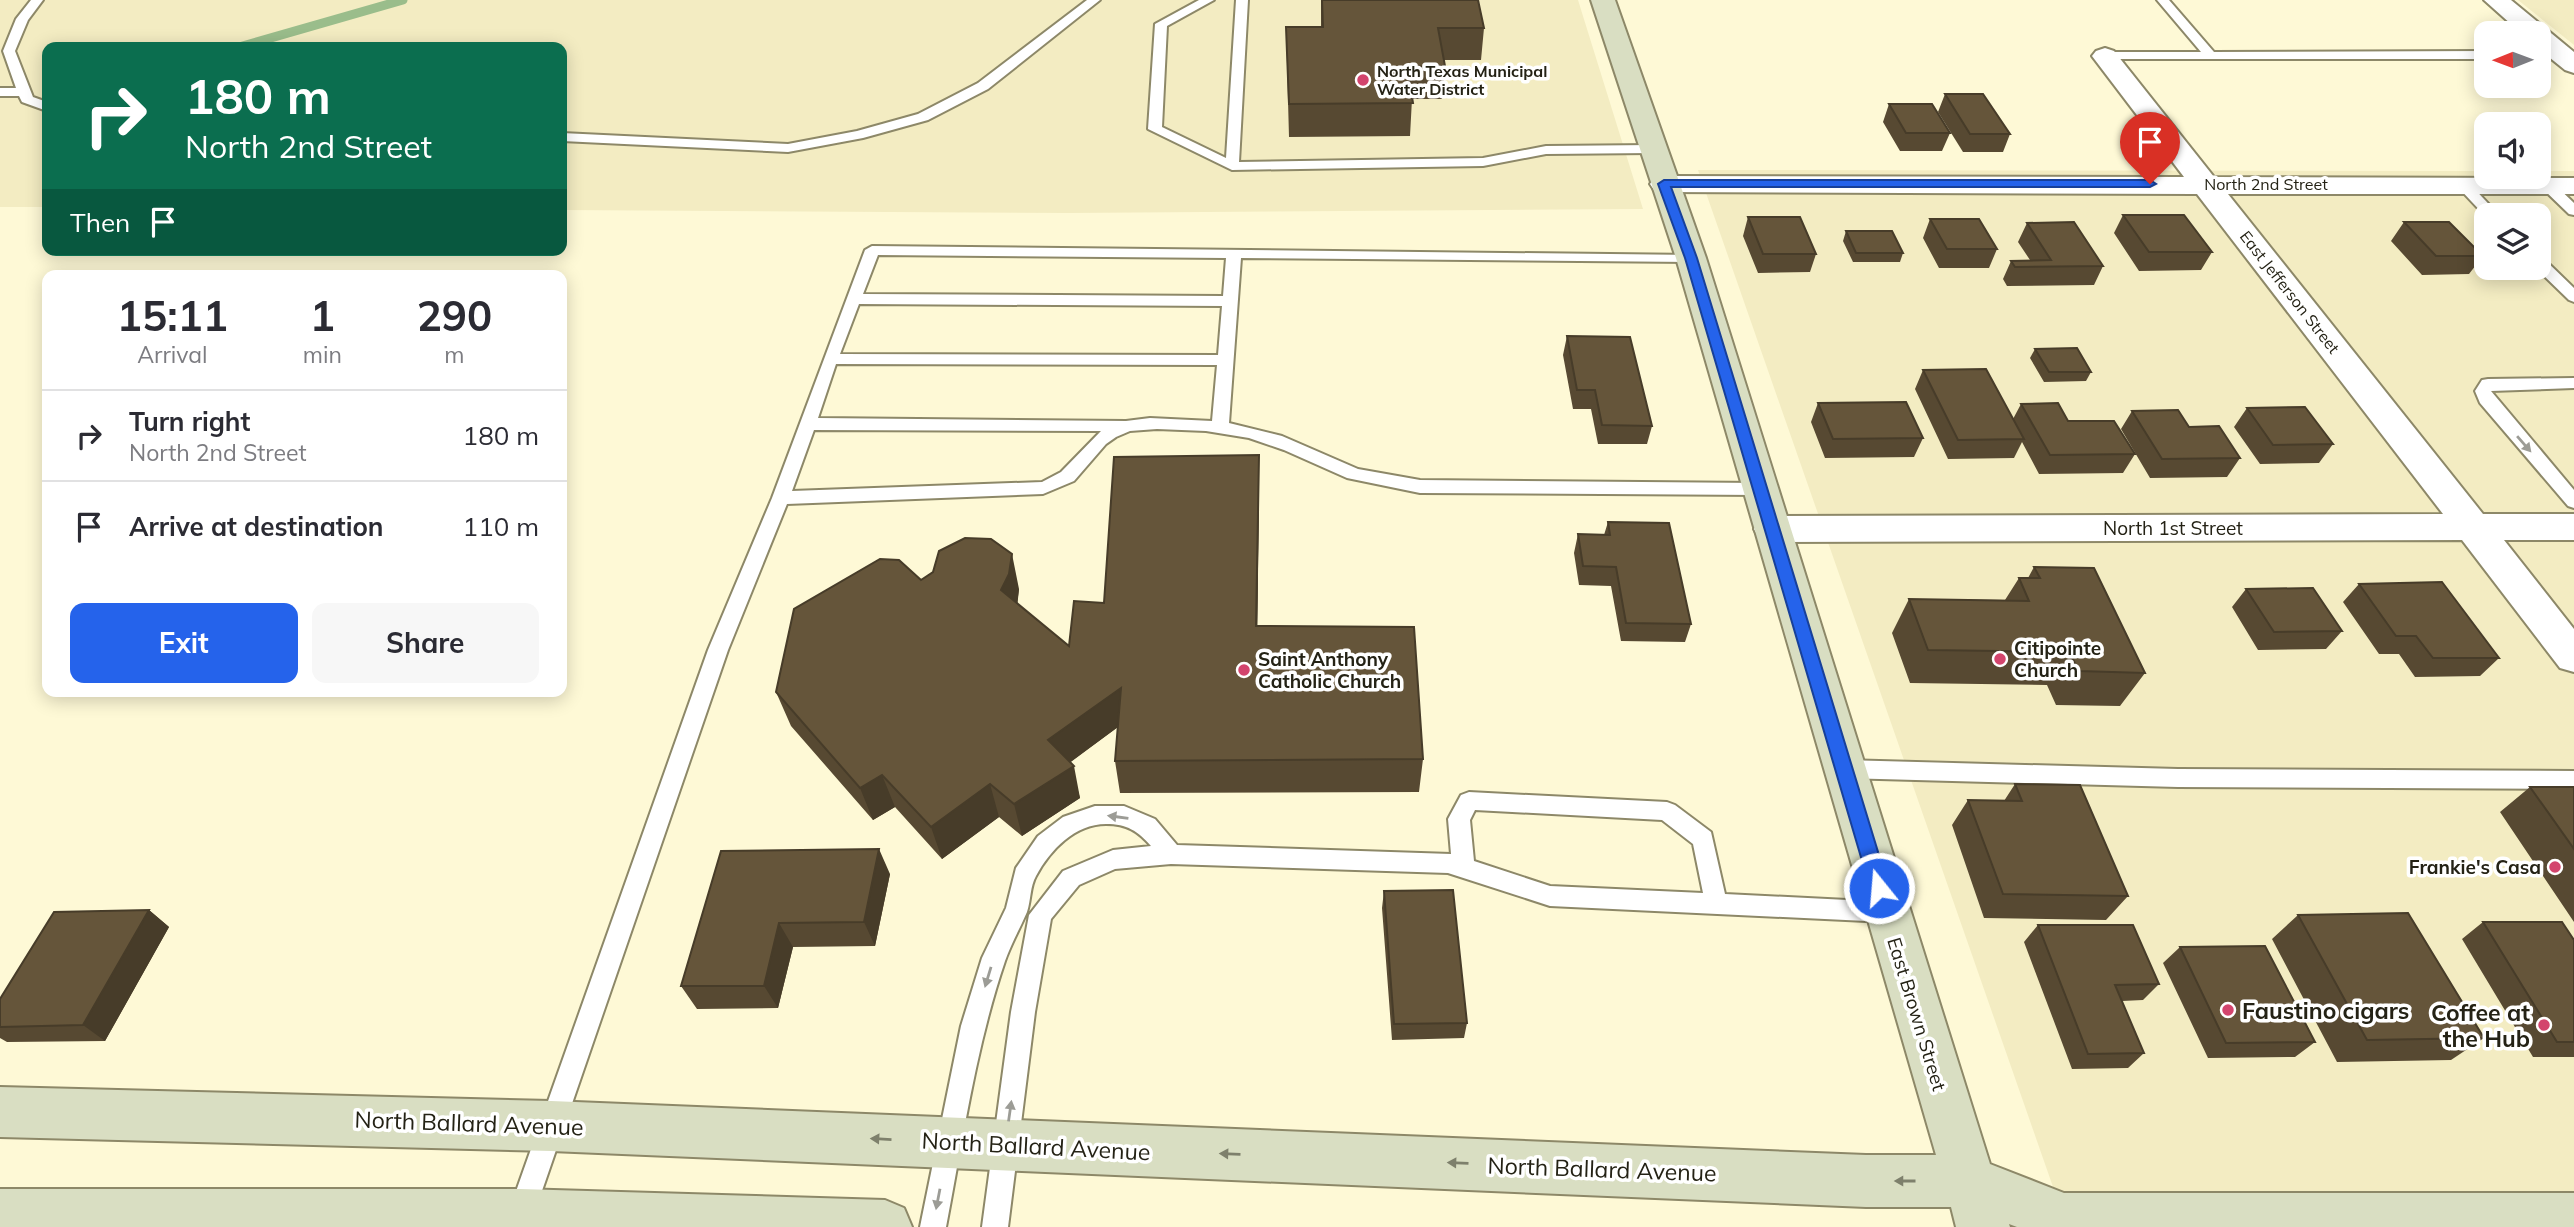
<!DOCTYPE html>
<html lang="en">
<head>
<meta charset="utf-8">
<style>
	:root { --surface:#fff; --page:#f7f7f7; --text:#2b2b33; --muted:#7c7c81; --line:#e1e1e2; --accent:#2563eb }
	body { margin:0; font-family:Mulish,sans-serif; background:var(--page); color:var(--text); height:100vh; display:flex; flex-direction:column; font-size:26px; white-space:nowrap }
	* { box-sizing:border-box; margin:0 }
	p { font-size:23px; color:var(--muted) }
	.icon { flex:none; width:38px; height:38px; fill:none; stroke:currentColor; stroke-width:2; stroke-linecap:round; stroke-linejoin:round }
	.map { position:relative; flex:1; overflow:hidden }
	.drawer { position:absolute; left:42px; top:270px; width:525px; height:427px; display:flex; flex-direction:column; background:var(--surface); border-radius:14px; box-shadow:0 4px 18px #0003 }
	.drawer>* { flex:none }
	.hud { position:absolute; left:42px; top:42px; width:525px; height:214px; border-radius:14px; box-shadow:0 4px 18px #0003; background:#0b6e4f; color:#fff; overflow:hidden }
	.needle { width:46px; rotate:269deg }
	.buttons { position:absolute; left:2474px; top:21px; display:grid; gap:14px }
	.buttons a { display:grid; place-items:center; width:77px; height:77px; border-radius:14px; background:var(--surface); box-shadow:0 4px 18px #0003; font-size:35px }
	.pin { position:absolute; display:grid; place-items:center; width:60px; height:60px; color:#fff; margin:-72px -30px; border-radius:50% 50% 50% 0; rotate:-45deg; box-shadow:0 0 7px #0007 }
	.pin .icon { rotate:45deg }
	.me { position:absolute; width:77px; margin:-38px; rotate:343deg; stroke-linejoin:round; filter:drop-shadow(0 0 5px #0008) }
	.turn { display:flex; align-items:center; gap:24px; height:147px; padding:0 28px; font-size:32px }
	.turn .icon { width:91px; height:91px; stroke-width:2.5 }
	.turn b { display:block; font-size:49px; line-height:60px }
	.then { display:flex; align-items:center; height:66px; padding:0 28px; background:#0003; gap:14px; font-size:26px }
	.eta { display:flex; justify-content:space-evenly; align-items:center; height:119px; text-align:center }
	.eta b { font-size:42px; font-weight:700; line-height:49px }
	.action { display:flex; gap:14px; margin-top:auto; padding:14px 28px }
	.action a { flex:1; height:80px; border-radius:14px; background:var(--accent); color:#fff; font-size:28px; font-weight:700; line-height:80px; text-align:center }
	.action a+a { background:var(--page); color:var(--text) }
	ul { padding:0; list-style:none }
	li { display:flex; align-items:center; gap:21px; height:91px; padding:0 28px; border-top:2px solid var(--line) }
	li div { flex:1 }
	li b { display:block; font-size:26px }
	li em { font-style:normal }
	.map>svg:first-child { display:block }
</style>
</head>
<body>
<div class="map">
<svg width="2574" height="1227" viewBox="0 0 2574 1227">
	<rect width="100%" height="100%" fill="#fef9d6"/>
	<path fill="#f3ecc2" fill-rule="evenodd" d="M0,0H1578L1643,209L1069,213L562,210V47H47V207H0Z
		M2518,0H2574V45Z
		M1698,170L2487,171V177H2539V171H2574V1227H2067ZM2487,215H2539V268H2487Z"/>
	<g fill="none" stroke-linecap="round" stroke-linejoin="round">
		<path stroke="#9abd8b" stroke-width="9" d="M239,47L403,0"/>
		<defs>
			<path id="lane" d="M31,0H43L28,20L15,51L33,97L47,102V111L22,102L19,96H0V88H16L3,51L16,19Z
				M1087,0H1100L988,89L928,120L863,138L788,152L562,141V133L788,144L857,131L918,114L978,83Z
				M1199,0H1214L1167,26L1162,127L1226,158L1236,0H1248L1239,162L1483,158L1546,146L1652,145L1659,149L1652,153L1546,154L1483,166L1232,170L1148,129L1155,24Z
				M2157,0H2169L2214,52L2487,51V59H2101V53L2105,52H2201Z
				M2463,181L2468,182L2499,215H2487V218L2456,185Z
				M2547,181L2552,182L2574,203V215L2569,214L2542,188L2540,185Z
				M872,246L1696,255L1698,258L1691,262L1241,258L1229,423L1282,436L1358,469L1420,480L1760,483L1766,485L1769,489L1766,493L1760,495L1420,493L1347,478L1284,450L1249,438L1206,431L1157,429L1130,431L1116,437L1106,444L1074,481L1043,494L787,504L728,650L534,1214L530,1223L520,1227L512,1223L508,1214L708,650L772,498L865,250ZM878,255L1226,258L1223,296L863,294ZM859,304L1222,306L1218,355L840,354ZM836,364L1217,365L1212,421L1150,418L1126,421L818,418ZM814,430L1101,431L1061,472L1042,482L792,491Z
				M2539,258L2544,259L2574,288V302L2569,300L2536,268H2539Z
				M2574,378V388L2491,391L2574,490V508L2568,506L2480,403L2475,391L2482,380L2488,379Z
				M1843,760L2178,769L2574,771V789L2178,787L1843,778L1836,775L1832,769L1836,763Z
				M1469,792L1667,802L1675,805L1711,832L1725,894L1887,902L1895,905L1898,912L1895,919L1887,922L1550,906L1448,873L1171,864L1115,869L1079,885L1051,919L1035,1012L1008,1227H982L1011,1012L1029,915L1063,871L1113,850L1151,846C1138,831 1127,824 1106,824C1075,824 1050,850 1036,876C1030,886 1031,900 1027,912C1020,928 1011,944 1005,961C976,1046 963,1138 946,1227H920L961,1026L982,958L1006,908L1016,868L1038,836L1063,817L1095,806H1124L1155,819L1177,845L1451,854L1448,819L1461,795ZM1475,810L1662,820L1693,844L1703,893L1550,886L1474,861L1470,820Z"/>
			<path id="street" d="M2484,0H2511L2574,52V73L2565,70L2539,49V33H2521Z
				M2105,48L2114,51L2214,177L2574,178V194H2228L2483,514H2574V540H2504L2574,629V672L2560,668L2462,540L1772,542L1759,538L1754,529L1759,520L1772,516L2443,514L2197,194L1664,192L1654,190L1650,184L1654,178L1664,176L2184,177L2092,56L2096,51Z"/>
			<path id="secondary" d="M1591,0H1615L1706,258L1990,1164L2064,1193H2574V1227H2017L2009,1224L2010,1227H1956L1951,1207H1866L551,1151L0,1137V1087L551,1101L1866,1155H1936L1676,258Z
				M0,1189H520L885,1200L904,1208L912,1227H0Z"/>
		</defs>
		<use href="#lane" stroke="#8d8868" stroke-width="4"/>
		<use href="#street" stroke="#8d8868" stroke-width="4"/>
		<use href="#secondary" stroke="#8d8868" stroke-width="4"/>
		<use href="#lane" fill="#fff" fill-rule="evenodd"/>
		<use href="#street" fill="#fff" fill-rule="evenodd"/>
		<use href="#secondary" fill="#d9dec2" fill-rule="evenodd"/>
	</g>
	<path fill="#574932" d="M1321,0H1478L1484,28L1481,60H1443L1445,66L1442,99H1412L1410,136L1289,137L1286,27H1321Z
		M1945,94L2010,134L2003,152H1963L1938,112Z
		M1889,104L1950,133L1942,151H1900L1883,122Z
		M2123,215L2212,252L2201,270L2139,271L2114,233Z
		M1748,217L1816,254L1810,272L1758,273L1743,236Z
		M1930,219L1997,249L1989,268H1939L1923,238Z
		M2404,222L2483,256L2469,274L2422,275L2391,241Z
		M2027,223L2103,266L2094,285L2007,286L2003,279L2011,261L2030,260L2018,242Z
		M1846,231L1903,253L1900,262H1853L1843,241Z
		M1567,336L1652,426L1647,444H1598L1591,409H1573L1563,355Z
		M2035,349L2091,372L2086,381L2044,382L2030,358Z
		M1923,370L2013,419L2021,404L2068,421L2135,454L2123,473L2039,474L2022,442L2014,458L1948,459L1915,389Z
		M1818,403L1923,438L1914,457L1825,458L1811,422Z
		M2247,408L2333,444L2319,463L2260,464L2234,427Z
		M2132,411L2189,427L2240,458L2227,477L2150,478L2121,429Z
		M1259,490L1257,626L1423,759L1419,792L1120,793L1115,761L1118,727L1070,762L1080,798L1022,836L999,817L942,859L895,807L873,820L791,726L776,692L921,580L1019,589L1017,604L1069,646L1104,603Z
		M1608,522L1691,624L1685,642L1621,641L1611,586L1579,585L1574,553L1578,534L1604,535Z
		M2034,567L2145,673L2120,706L2056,705L2047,685L1910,683L1892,633L1909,599L2005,600L2019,578H2028Z
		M2359,584L2499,658L2480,676L2415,677L2399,654H2379L2343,602Z
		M2246,589L2342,631L2326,649L2258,650L2232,607Z
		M2015,784L2128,896L2106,920L1984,918L1952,825L1968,800L2004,801Z
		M2530,787H2574V922L2500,812Z
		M721,851L890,874L875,946L793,947L778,1008L697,1009L681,986Z
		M1384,891L1467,1023L1464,1038L1392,1040L1382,908Z
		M149,910L169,927L105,1041L7,1042L0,1038V999Z
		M2298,915L2484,1038L2451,1060L2337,1062L2272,939Z
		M2483,922L2574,940V1057H2533L2462,939Z
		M2038,925L2159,984L2143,1000L2122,1001L2144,1053L2128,1068L2072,1069L2024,942Z
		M2180,947L2315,1042L2295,1057L2208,1058L2163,963Z"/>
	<path fill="#473c29" d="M1259,455V490L1257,660L1256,626Z
		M1012,554L1019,589L1017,608L1001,590Z
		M1121,688L1126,721L1056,773L1048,740Z
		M1074,766L1080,798L1022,836L1014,804Z
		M882,775L895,807L873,820L860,788Z
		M990,784L999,817L942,859L931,827Z
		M879,849L890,874L875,946L864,922Z
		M149,910L169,927L105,1041L83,1025Z
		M779,923L793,947L778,1008L764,986Z"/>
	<path fill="#65553a" stroke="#473c29" stroke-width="2" d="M1322,0H1478L1484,28H1438L1445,66L1407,67L1413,103L1289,104L1286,27H1323Z
		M1945,94H1983L2010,134H1970Z
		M1889,104H1932L1950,133H1906Z
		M2123,215H2184L2212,252H2149Z
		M1748,217H1800L1816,254H1763Z
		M1930,219H1979L1997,249H1947Z
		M2074,222L2103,266L2015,267L2011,261L2051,260L2027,223Z
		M2404,222H2449L2483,256H2436Z
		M1846,231H1892L1903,253H1856Z
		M1567,336L1630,337L1652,426L1602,425L1595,390H1577Z
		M2077,348L2091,372H2049L2035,349Z
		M1986,369L2024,439L1958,440L1923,370Z
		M1906,402L1923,438L1833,439L1818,403Z
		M2058,403L2068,421H2114L2135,454L2050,455L2021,404Z
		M2305,407L2333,444L2273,445L2247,408Z
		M2178,410L2189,427L2219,426L2240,458L2162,459L2132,411Z
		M1259,455L1256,626L1414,627L1423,759L1115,761L1121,688L1048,740L1074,766L1014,804L990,784L931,827L882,775L860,788L776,692L794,609L880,559L899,560L921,580L933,572L939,551L965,538L991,539L1012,554L1009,574L1001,590L1069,646L1074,601L1104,603L1114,457Z
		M1608,522L1669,523L1691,624L1626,623L1616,567L1583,566L1578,534L1610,535Z
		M2034,567L2094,568L2145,673L2079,671L2069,652L1928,650L1909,599L2029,601L2019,578H2040Z
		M2442,582L2499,658H2433L2416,636H2396L2359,584Z
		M2313,588L2342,631L2274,632L2246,589Z
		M2015,784L2080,785L2128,896L2003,894L1968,800L2022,801Z
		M2530,787H2574V849Z
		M879,849L864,922L779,923L764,986H681L721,851Z
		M1453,890L1467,1023L1394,1024L1384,891Z
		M149,910L83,1025L0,1027V999L54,912Z
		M2408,913L2484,1038L2367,1040L2298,915Z
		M2483,922H2562L2574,940V1042H2557Z
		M2038,925H2133L2159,984L2115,985L2144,1053L2088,1054Z
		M2265,946L2315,1042L2226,1043L2180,947Z"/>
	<defs><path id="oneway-solid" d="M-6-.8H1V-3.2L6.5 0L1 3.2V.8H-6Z" transform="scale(1.75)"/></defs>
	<g fill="#9c9c96">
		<use href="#oneway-solid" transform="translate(2524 444) rotate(49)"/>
		<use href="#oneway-solid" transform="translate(1118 817) rotate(-172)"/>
		<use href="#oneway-solid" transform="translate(988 977) rotate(107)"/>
		<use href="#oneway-solid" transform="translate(1010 1111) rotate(-82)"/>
		<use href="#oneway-solid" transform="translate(938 1199) rotate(101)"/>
	</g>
	<g fill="#7e806c">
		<use href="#oneway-solid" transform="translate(881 1139) rotate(-177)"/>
		<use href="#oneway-solid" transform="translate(1230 1154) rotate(-178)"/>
		<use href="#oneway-solid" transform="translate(1458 1163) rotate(-178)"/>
		<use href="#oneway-solid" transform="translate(1905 1181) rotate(-180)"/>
	</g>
	<path fill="#2563eb" stroke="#184099" stroke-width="2" d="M1664,180H2150L2156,184L2150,187H1671L1697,258L1889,888L1886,894L1879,896L1873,894L1870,888L1685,258L1658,184Z"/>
	<g fill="#d3446d" stroke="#fff" stroke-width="2.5">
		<circle cx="1363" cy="80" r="7"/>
		<circle cx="2000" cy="659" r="7"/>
		<circle cx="1244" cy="670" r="7"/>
		<circle cx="2555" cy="867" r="7"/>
		<circle cx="2228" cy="1010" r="7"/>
		<circle cx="2544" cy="1025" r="7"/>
	</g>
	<g text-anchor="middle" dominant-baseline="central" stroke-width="7" stroke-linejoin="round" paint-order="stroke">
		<g font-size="16" font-weight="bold" fill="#242215" stroke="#fff" text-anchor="start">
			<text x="1377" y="71">North Texas Municipal<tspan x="1377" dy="18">Water District</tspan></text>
		</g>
		<g font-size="16" fill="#242215" stroke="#fff">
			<text x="2266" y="184">North 2nd Street</text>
			<text transform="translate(2290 292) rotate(52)">East Jefferson Street</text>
		</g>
		<g font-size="19" fill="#242215" stroke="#fff">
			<text x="2173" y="528">North 1st Street</text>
			<text transform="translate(1917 1014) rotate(73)">East Brown Street</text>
		</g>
		<g font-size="19" font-weight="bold" fill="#242215" stroke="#fff" text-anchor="start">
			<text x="2014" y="648">Citipointe<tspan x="2014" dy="22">Church</tspan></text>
			<text x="1258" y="659">Saint Anthony<tspan x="1258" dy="22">Catholic Church</tspan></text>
			<text x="2541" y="867" text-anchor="end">Frankie's Casa</text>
		</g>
		<g font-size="23" font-weight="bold" fill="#242215" stroke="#fff" text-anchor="start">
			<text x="2242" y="1010">Faustino cigars</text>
			<text x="2530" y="1012" text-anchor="end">Coffee at<tspan x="2530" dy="26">the Hub</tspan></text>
		</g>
		<g font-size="23" fill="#242215" stroke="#fff">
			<text transform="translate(469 1123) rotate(2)">North Ballard Avenue</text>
			<text transform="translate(1036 1146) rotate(3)">North Ballard Avenue</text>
			<text transform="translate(1602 1169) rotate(2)">North Ballard Avenue</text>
		</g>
	</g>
</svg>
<div class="buttons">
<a><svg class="needle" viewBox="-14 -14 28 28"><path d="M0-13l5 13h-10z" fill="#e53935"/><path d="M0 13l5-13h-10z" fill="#7c7c81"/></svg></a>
<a><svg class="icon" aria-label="sound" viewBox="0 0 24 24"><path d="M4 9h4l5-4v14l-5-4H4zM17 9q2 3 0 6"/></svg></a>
<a><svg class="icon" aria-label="layers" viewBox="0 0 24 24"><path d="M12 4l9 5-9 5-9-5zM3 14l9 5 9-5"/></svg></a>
</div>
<div class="pin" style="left:2150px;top:184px;background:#d93025"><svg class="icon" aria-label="arrive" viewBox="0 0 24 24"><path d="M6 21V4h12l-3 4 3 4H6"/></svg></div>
<svg class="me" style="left:1879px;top:888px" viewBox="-20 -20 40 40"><circle r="17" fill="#2563eb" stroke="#fff" stroke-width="3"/><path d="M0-11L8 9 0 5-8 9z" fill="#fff"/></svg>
<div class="hud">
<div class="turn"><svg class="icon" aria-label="right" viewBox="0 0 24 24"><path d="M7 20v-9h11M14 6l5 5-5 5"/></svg><div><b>180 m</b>North 2nd Street</div></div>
<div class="then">Then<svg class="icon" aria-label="arrive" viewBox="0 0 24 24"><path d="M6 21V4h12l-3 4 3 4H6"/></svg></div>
</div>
<section class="drawer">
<div class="eta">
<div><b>15:11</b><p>Arrival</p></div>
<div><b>1</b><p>min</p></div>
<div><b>290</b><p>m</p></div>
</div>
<ul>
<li><svg class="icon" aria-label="right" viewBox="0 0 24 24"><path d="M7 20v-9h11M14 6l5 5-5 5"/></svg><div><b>Turn right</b><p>North 2nd Street</p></div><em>180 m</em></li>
<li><svg class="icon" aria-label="arrive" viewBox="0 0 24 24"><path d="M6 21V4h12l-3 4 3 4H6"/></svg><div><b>Arrive at destination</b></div><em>110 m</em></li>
</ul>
<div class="action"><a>Exit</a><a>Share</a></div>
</section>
</div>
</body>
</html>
